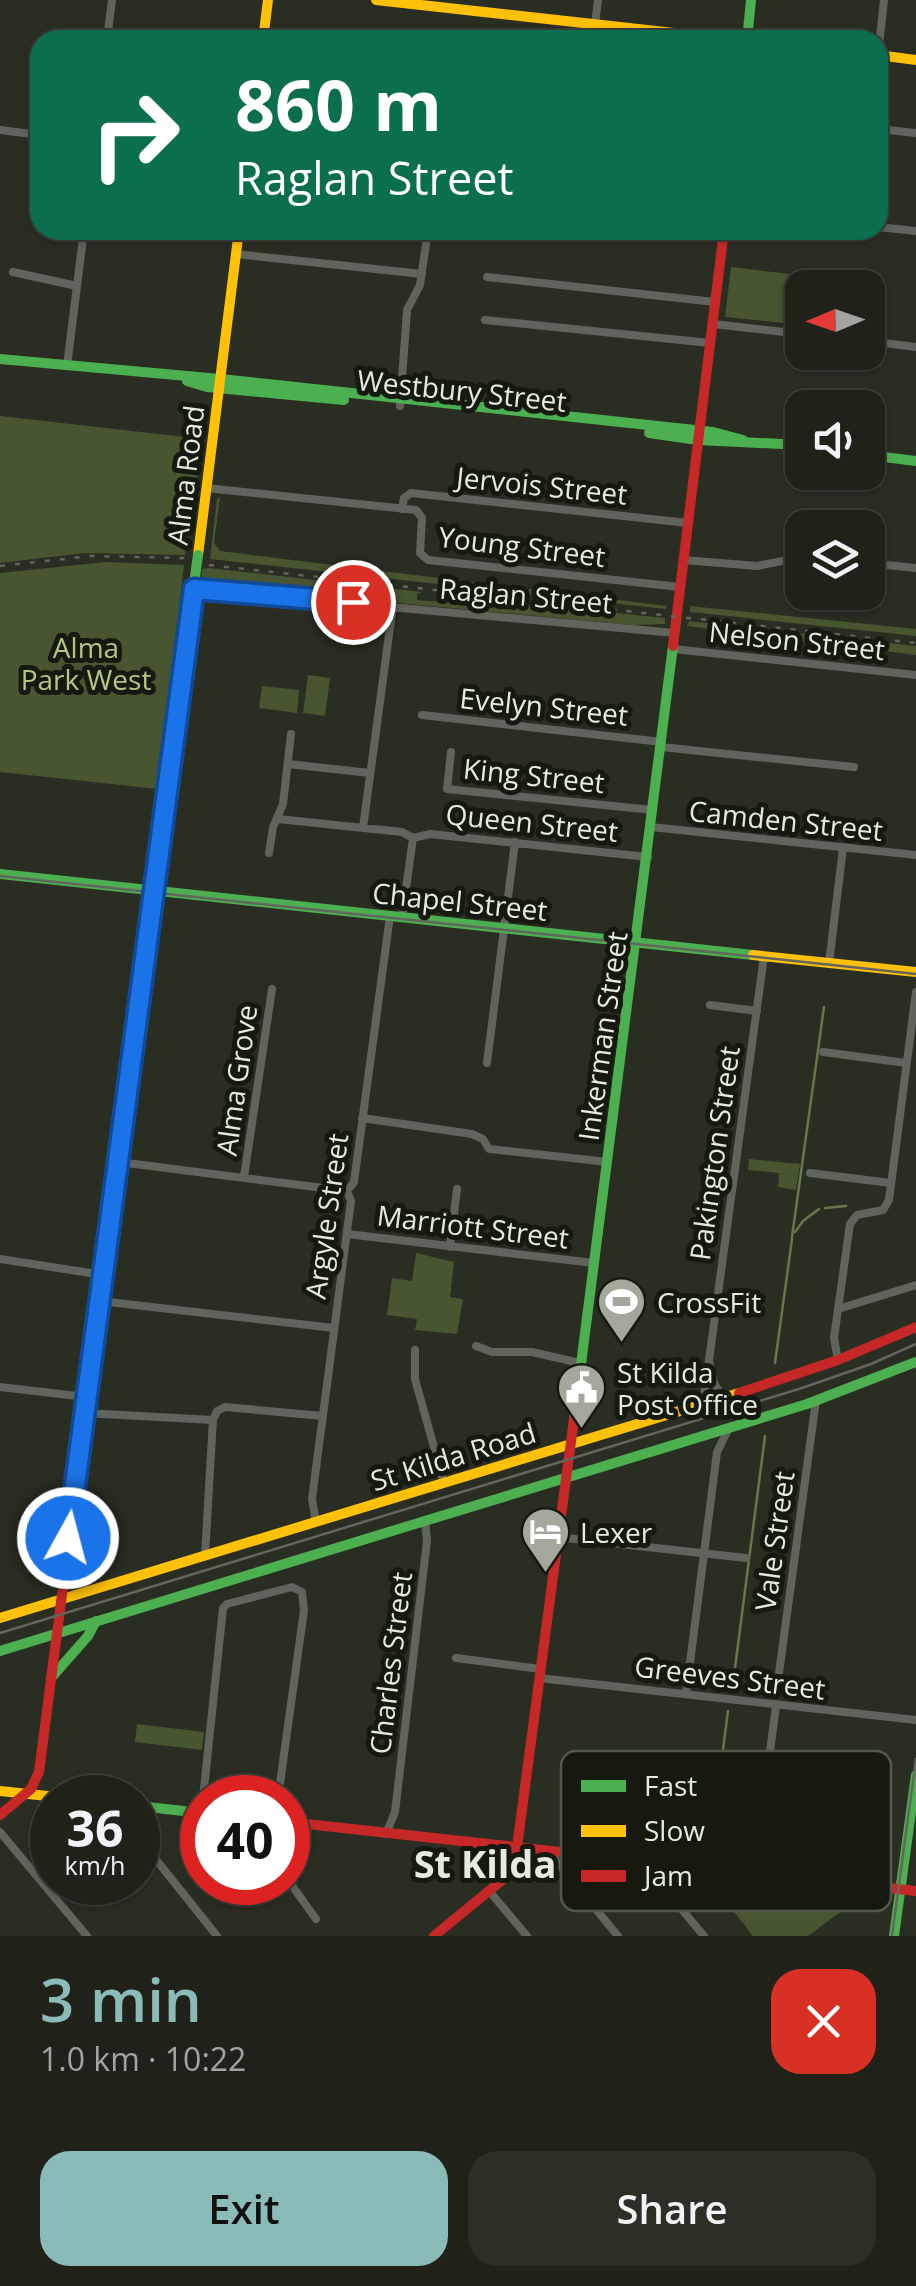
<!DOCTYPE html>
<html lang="en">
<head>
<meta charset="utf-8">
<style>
	:root { --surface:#20221a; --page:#2d2f27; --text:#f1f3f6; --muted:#a2a4a2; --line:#3d3f39; --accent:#8bbbb9 }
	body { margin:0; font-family:"Open Sans",sans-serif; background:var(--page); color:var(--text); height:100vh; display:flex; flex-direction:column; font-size:38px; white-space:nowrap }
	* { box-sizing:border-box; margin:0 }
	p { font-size:32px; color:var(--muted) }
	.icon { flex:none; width:55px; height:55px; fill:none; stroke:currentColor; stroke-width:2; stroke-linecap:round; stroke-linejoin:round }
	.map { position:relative; height:1936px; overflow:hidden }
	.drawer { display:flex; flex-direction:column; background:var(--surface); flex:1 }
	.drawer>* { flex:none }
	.top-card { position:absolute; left:30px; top:30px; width:858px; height:210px; border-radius:30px; box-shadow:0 2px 8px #0004,0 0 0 2px var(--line); background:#0b6e4f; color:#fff; overflow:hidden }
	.needle { width:65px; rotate:268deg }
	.fabs { position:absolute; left:785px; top:270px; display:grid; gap:20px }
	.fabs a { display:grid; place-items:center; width:100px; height:100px; border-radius:20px; background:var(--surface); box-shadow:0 2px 8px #0004,0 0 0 2px var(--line); font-size:50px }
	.speed { position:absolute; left:30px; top:1775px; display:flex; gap:20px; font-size:50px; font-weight:700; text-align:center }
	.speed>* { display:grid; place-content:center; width:130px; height:130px; border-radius:50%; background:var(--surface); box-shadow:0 2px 8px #0004,0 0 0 2px var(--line); line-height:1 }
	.speed small { font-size:25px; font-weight:400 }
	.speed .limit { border:15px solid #d22; background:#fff; color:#111 }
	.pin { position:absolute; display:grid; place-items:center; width:85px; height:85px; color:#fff; margin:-42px; border:5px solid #fff; border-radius:50%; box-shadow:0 2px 10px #0007 }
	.me { position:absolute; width:110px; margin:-55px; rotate:7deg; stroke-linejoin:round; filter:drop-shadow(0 0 8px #0008) }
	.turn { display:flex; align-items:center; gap:35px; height:210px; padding:0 40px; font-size:45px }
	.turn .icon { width:130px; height:130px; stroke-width:2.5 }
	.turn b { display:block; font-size:70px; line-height:85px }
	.round { display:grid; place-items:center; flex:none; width:105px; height:105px; border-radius:30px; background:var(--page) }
	.summary { display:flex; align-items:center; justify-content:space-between; height:170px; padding:0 40px }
	h1 { font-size:60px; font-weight:600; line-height:75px; color:var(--accent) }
	.cta { display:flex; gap:20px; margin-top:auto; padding:20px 40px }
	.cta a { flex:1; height:115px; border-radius:30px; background:var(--accent); color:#111; font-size:40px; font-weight:600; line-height:115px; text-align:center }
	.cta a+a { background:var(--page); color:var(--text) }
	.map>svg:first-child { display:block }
</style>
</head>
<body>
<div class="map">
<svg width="916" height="1936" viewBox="0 0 916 1936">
	<rect width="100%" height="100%" fill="#2a2d22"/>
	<path fill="#475530" d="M731,267L858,282L857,287L802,288V325L725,317Z
		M0,416L203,439L185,555L85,553L0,563Z
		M220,497L214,543L220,551L667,606L666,609L210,559L217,499Z
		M106,562L184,565L158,789L0,772V573Z
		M209,568L422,592L417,594V600L442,602L443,595L665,618V624L633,625L205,585L201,581L202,569Z
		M690,606L916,629V636L690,612Z
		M689,621L916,646V655L687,626Z
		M308,675L330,678L325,716L303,713Z
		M262,686L299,690L297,713L259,708Z
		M749,1159L800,1164L796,1190L778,1187L779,1173L748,1170Z
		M416,1253L454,1262L450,1297L463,1299L457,1334L415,1330L417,1319L387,1315L392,1278L412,1281Z
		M137,1724L204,1732L202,1750L135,1742Z
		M709,1880L862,1896L808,1936H753Z"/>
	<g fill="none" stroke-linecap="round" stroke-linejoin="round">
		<path stroke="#67764d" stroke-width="2.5" d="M825,1208L846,1206
			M795,1232L803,1221L819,1209
			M792,1237L824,1007
			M775,1363L792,1239
			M732,1691L765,1436
			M719,1780L728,1711"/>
		<path stroke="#61645d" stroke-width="8" d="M595,24L598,0
			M107,40L112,0
			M878,55L884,0
			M878,129L916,133
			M0,130L39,135
			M878,227L916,231
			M236,254L422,274
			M13,272L77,286
			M487,277L715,302
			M485,320L710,343
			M713,324L802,334
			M868,341L916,347
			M67,366L84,230
			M400,406L407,310L420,285L428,230
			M206,488L416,510L422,518L420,553L428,560L680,587
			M402,509L404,498L411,493L688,523
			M684,560L757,566L802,557
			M868,563L916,568
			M194,589L675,633
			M673,649L916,675
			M422,715L662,742
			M661,747L854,767
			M451,752L447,789L653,810
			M288,764L370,773
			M278,819L402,832L413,838
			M651,827L916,855
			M363,828L393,605
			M413,838L430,834L648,857
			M269,853L273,827L283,804L291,734
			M402,917L413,838
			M829,963L843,848
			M710,1005L757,1011
			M823,1052L906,1063
			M487,1063L515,842
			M362,1118L472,1134L483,1139L489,1149L608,1162
			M119,1162L347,1191
			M810,1173L891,1183
			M244,1177L272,989
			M347,1234L594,1263
			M450,1247L457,1189
			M0,1259L103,1275
			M100,1301L334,1328
			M838,1309L916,1285
			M476,1346L492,1352H532L580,1363
			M415,1350V1379L444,1483
			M838,1360L834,1338L850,1224L857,1215L883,1210L889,1200L916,992
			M709,1361L714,1383L723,1398
			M0,1387L86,1397
			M703,1404L764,956
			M84,1413L213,1420
			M213,1420L217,1411L225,1407L323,1416
			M316,1522L312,1499L351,1201L347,1191L354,1182L390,916
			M557,1537L746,1558
			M205,1555L213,1420
			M456,1658L540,1669
			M539,1678L916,1720
			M777,1688L816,1400
			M686,1694L717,1452L729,1428
			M203,1798L223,1608L227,1604L292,1587L302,1592L304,1610L278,1798
			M309,1825L292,1882L293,1887L316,1919
			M0,1832L87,1936
			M386,1834L395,1812L427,1541L425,1520
			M138,1837L217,1936
			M552,1850L556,1861L618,1936
			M655,1862L659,1882L704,1936
			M664,1863L674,1779
			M754,1873L776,1706
			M490,1892L527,1936"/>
		<path stroke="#4caf50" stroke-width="10" d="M747,40L751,0
			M0,359L231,380L713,432L743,440
			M187,381L207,387L344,400
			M649,433L698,440L802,445
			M868,455L916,461
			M0,874L753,955
			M110,1224L196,569
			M574,1419L673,646
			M0,1651L807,1404L916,1362
			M51,1678L88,1636L96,1621
			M138,1806L202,1813
			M894,1936L916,1775"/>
		<path stroke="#ffc107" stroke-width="10" d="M376,0L737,40
			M263,40L268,0
			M878,55L916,60
			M198,555L239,230
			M753,955L916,972
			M0,1618L739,1393
			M0,1791L66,1798"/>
		<path stroke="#c62828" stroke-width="10" d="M673,646L724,230
			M739,1393L838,1360L916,1327
			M0,1815L31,1789L39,1772L110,1224
			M288,1822L916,1891
			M434,1936L507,1876L517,1847L574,1419"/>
		<path stroke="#63665e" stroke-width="2.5" d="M0,876L916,974
			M0,1633L799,1389L871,1364L916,1344
			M892,1936L916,1759"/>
		<path stroke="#63665e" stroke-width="2.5" stroke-dasharray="5 10" stroke-linecap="butt" d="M209,565L916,643
			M0,566L91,556L185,558"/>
		<path stroke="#4caf50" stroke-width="10" d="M196,569L198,555"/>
	</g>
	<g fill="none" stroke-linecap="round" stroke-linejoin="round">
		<defs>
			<path id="route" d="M68,1538L194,589L353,602"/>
		</defs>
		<use href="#route" stroke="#114b97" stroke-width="25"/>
		<use href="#route" stroke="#1a73e8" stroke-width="18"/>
	</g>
	<defs>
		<symbol id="stadium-pin" viewBox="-11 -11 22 30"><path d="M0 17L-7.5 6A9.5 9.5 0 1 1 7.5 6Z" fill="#a4a89c" stroke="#15190f"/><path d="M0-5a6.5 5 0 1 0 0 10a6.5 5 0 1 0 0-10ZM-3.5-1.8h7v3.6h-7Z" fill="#fff"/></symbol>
		<symbol id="civic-pin" viewBox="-11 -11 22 30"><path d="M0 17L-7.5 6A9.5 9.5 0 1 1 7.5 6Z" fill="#a4a89c" stroke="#15190f"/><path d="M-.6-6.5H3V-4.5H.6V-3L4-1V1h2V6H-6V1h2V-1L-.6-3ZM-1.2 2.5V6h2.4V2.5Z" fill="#fff"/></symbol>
		<symbol id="hotel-pin" viewBox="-11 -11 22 30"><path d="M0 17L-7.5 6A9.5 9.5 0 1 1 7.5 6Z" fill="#a4a89c" stroke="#15190f"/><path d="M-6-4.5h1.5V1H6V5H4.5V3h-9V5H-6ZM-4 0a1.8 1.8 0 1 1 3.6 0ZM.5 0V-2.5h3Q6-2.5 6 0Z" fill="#fff"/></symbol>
	</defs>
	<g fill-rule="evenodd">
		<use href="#stadium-pin" x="594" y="1274" width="55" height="75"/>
		<use href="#civic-pin" x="554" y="1360" width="55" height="75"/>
		<use href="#hotel-pin" x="518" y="1504" width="55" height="75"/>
	</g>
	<g text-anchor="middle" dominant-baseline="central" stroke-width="10" stroke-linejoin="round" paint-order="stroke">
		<g font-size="28" fill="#e5ebde" stroke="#15190f">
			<text transform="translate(462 390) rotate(6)">Westbury Street</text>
			<text transform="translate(185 475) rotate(-83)">Alma Road</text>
			<text transform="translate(542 485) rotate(6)">Jervois Street</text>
			<text transform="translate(522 546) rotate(7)">Young Street</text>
			<text transform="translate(526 595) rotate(5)">Raglan Street</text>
			<text transform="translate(797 640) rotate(6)">Nelson Street</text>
			<text transform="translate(544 706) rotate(6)">Evelyn Street</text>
			<text transform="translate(534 775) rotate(6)">King Street</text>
			<text transform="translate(786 820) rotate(6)">Camden Street</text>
			<text transform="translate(532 822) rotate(6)">Queen Street</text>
			<text transform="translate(460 901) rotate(6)">Chapel Street</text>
			<text transform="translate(602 1036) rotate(-82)">Inkerman Street</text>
			<text transform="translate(236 1080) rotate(-82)">Alma Grove</text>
			<text transform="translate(714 1153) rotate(-82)">Pakington Street</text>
			<text transform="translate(326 1216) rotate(-82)">Argyle Street</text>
			<text transform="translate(473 1226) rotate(7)">Marriott Street</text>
			<text transform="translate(453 1456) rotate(-17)">St Kilda Road</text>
			<text transform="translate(774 1541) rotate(-82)">Vale Street</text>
			<text transform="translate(390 1663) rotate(-83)">Charles Street</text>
			<text transform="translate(730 1677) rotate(7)">Greeves Street</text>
		</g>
		<g font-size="28" fill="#afc983" stroke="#15190f">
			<text x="86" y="647">Alma<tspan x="86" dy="32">Park West</tspan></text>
		</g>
		<g font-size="28" fill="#e5ebde" stroke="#15190f" text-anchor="start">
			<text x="657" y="1302">CrossFit</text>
			<text x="617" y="1372">St Kilda<tspan x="617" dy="32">Post Office</tspan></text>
			<text x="580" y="1532">Lexer</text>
		</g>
		<g font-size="38" font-weight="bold" fill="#e5ebde" stroke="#15190f">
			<text x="485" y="1863">St Kilda</text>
		</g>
	</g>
	<rect x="561" y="1751" width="330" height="160" rx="15" fill="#15190f" stroke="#53584d" stroke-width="2.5"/>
	<rect x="581" y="1780" width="45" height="12" fill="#4caf50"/>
	<rect x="581" y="1825" width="45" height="12" fill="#ffc107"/>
	<rect x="581" y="1870" width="45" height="12" fill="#c62828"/>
	<g font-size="28" fill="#e5ebde">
		<text x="644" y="1796">Fast</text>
		<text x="644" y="1841">Slow</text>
		<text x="644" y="1886">Jam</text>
	</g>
</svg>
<div class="fabs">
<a><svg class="needle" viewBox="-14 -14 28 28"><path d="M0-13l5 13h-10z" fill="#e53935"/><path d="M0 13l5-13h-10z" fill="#a2a4a2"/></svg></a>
<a><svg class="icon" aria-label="sound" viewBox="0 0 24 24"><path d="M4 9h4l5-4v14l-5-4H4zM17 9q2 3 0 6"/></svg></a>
<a><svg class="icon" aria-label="layers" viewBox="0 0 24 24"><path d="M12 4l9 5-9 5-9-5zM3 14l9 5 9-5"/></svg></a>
</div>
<div class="speed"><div>36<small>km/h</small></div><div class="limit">40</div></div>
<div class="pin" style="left:353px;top:602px;background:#d93025"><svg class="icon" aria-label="arrive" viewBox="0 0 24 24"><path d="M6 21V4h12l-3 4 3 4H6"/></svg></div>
<svg class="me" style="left:68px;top:1538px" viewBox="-20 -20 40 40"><circle r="17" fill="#1a73e8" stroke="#fff" stroke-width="3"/><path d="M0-11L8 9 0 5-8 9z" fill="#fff"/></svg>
<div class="top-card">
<div class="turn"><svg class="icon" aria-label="right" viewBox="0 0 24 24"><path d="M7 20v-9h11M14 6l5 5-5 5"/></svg><div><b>860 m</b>Raglan Street</div></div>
</div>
</div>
<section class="drawer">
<div class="summary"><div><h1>3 min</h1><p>1.0 km · 10:22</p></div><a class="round" style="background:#d93025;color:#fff"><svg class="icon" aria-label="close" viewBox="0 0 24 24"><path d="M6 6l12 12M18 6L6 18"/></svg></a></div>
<div class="cta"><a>Exit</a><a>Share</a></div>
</section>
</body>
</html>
